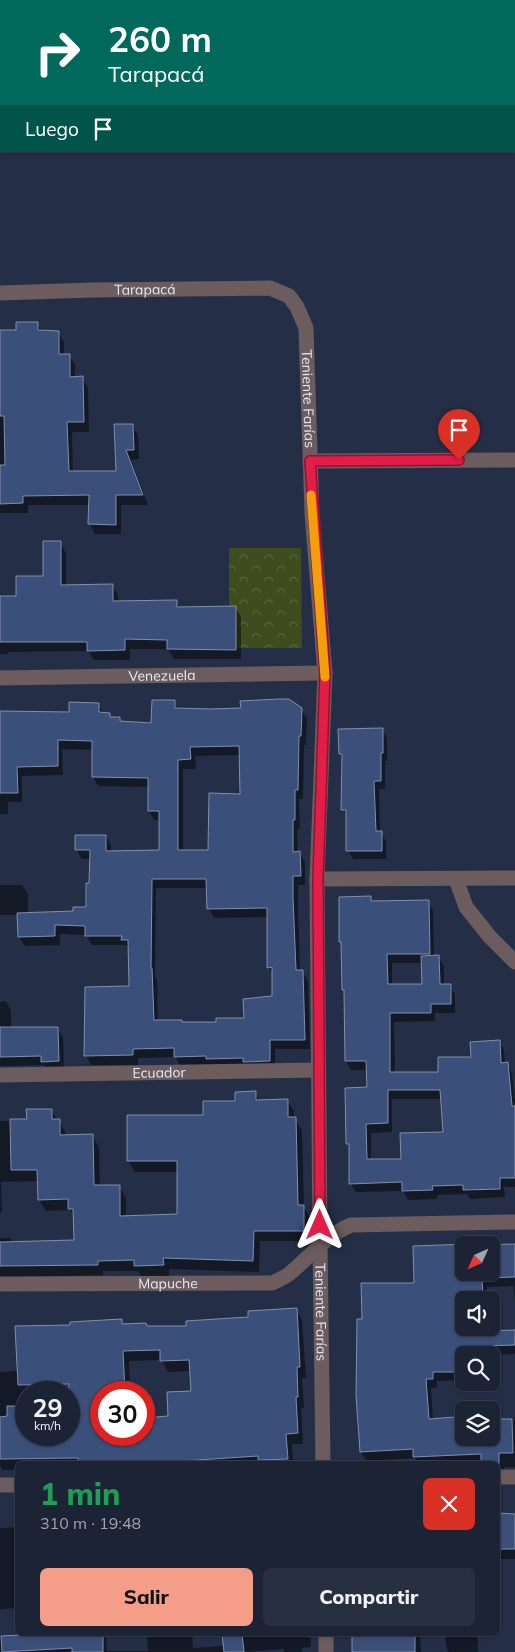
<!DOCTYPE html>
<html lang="es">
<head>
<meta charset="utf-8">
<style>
	:root { --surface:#1b2335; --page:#282f41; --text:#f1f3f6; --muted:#a0a4ad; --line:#394050; --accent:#f49e8a }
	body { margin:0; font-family:Mulish,sans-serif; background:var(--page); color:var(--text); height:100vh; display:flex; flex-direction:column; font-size:19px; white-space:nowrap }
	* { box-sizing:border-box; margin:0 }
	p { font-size:16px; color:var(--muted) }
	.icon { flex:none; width:28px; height:28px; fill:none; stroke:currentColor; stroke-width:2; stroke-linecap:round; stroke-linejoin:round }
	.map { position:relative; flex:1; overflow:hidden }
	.side { position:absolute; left:15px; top:1461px; width:485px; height:175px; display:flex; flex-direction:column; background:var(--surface); border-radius:8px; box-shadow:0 1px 4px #0004,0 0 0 1px var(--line) }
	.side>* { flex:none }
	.banner { position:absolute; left:0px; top:0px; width:515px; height:152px; box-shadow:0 1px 4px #0004,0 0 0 1px var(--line); background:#00695c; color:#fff; overflow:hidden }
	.needle { width:32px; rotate:225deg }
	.controls { position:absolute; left:455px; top:1236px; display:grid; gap:10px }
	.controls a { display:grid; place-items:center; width:45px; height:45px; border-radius:8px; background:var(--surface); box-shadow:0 1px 4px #0004,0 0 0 1px var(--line); font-size:25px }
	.speed { position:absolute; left:15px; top:1381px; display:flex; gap:10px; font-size:25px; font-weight:700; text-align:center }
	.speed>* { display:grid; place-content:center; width:65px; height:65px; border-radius:50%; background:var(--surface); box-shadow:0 1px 4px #0004,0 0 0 1px var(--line); line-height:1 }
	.speed small { font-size:12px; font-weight:400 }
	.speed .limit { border:8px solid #d22; background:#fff; color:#111 }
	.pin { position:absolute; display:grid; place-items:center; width:42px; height:42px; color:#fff; margin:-51px -21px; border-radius:50% 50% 50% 0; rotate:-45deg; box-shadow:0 0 5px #0007 }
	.pin .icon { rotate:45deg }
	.me { position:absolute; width:55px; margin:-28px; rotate:0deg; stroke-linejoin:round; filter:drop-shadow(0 0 4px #0008) }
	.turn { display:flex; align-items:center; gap:18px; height:105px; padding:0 25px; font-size:22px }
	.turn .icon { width:65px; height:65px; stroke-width:2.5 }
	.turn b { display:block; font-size:35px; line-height:42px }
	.then { display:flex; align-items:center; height:48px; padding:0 25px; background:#0003; gap:10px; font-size:19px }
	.round { display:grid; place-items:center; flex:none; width:52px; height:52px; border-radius:8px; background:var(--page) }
	.overview { display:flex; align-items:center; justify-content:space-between; height:85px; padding:0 25px }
	h1 { font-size:30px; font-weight:800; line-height:38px; color:#1e9e55 }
	.button { display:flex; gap:10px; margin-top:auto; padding:10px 25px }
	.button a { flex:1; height:58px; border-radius:8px; background:var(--accent); color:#111; font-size:20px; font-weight:800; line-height:58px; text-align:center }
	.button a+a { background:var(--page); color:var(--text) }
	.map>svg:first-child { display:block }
</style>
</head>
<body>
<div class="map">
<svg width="515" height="1652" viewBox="0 0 515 1652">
	<defs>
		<pattern id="park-crowns" width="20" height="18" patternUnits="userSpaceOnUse" patternTransform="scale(1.25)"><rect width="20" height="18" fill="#3f4c1e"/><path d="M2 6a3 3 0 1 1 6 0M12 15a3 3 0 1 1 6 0" fill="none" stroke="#5a663f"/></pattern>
	</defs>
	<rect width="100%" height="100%" fill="#242f47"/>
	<path fill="url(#park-crowns)" d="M229,548H301L302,648H229Z"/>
	<path fill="#0007" fill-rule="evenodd" d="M37,323L42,331L58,332L64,342V355H69L75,365V378H82L88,388L89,432H72L73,472H117L132,425L138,435L139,459L131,460L148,505H121V534H95L90,524V505H28V513H0V332H17Z
		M60,543L66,553V586L112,585L118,595V602L176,601L180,608L235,607L241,617V659H174L168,649H130V660H94L88,651L8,652V654H0V597H17L44,577Z
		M174,702L179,710L301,709L307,719L306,745H304L303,799H299L300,829H297L298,853H299L305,862V885H298V909L300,971H302L308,981L310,1049H275V1070L180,1066L176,1057L138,1058V1065H91L86,1056V988L130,987L129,949L126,945H92L86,935L60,934V945L25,946L19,937L18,915H0V885H22L28,894V914L74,912L87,908L91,859H82L76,850L106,836L111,845V852L160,851V820H154L149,811V787L98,786L93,777V750L62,749L63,775L22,776V802H8V814H0V711L70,713L98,704L104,714H109L112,718H119L122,722L153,724ZM241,755V795L209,852H183V769H196L195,756ZM156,888H208V908L214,918L268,917L269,967L273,975L274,997L245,1019L217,1023L183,1024L158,1022L157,979L155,976Z
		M382,729L387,738V761H385V789H379L380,832L386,841V859H353L348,850V818L343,809V759L340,753Z
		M370,897L373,903L428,902L433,911L434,957H438L444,966V985H450L455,995V1013H435V1021L394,1022L395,1073H439L472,1058L499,1041L504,1050L505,1064L507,1063L512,1073L515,1102V1187H504L505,1197L470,1199L467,1194L437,1195V1199L408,1200L403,1191L356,1192L350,1183V1149L347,1144L368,1088V1070H351L346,1061L345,992L344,990ZM392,963H422L423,985L392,986ZM392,1099H442L444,1133L402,1160H371V1133L392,1132Z
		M6,1001L11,1011V1029L57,1028L63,1037L64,1070L48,1071L44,1065L0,1066V1002Z
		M255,1092L260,1101L287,1100L294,1111V1118L302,1130L304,1207L310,1218V1241H260L259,1272L169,1269V1276L142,1277L138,1271H103V1275L0,1278V1238H10L13,1243L75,1242V1217L70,1210L46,1211L39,1200V1181L1,1182L2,1212H0V1121L28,1120L51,1110L65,1131V1136L92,1135L99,1147L100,1187L119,1186L126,1198V1217L179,1215L178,1172H135L128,1161V1117L204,1116Z
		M515,1244V1303L514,1286L487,1287V1300H464V1328H488V1332H515V1354L464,1355V1380L437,1381V1388H431L433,1420L454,1418L456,1422H464V1438H491V1421L515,1420V1467H504V1477H498V1464H418L415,1458L366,1461L361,1452L357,1395L363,1320L416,1284L464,1272H491Z
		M296,1309L302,1320L306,1378H302L304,1408H301L303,1444H292L293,1464H18V1470H3L0,1466V1372L18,1371L71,1326L121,1321L123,1325L148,1328L188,1327L250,1318ZM162,1360L168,1372L191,1371L192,1392L170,1417L144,1419V1435H101V1392H130L129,1361ZM81,1384L83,1409H69V1435H26V1392H46L45,1385Z
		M498,1515H515V1559H498Z
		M18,1527V1608L0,1609V1528Z
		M44,1634H106L107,1651H148L147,1634H192L193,1648L224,1646L223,1634H310L311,1647L302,1648V1652H284V1649L248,1652H0V1637Z
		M354,1634H420L421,1652H353Z
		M445,1634H475L478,1639V1652H449L446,1646Z"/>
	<path fill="#3b4f7b" stroke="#818fac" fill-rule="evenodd" d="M16,322H38V330L59,331V354H70V377L83,376L84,422H67L69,471H116L114,424H133L134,450H126L143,495H116V525L88,524L89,495L23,496V503L0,504V465H5L4,416H0V330H16Z
		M43,541H61V585L113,584V601L177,600V607L236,606V650L167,649V640L125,639V650L87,651V642H0V596H16V576H43Z
		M279,699H289L302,708L301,736H299L298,790H295V820H293V852L300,851L301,876H293V898L296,970H303L305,1040H270V1061L243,1062V1058L206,1059V1056L174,1057V1048L133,1049V1055L84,1056L85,987L129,986L128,940H121L122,936H85V926L55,925V936L18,937L17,913L73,911V907H86V883H89L90,850H75V835H106V851L159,850V811H148V778L92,777V741L58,740V766L17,767L18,793H0V711L69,712V702L99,703V712L110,713V717H120V721L151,723L152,700H175V708L210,709L241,708L240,701ZM239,746L240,794L209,793L208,850H178V760L191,759L190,747ZM152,879H206L207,909L267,908V968L272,967V996L243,999L244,1018H216V1022H182V1020H154L152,968H151Z
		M383,728V753H381V781H374L376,831H382V851H346V810H341L342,754H339L338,729Z
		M371,896V901L429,900L430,954H387L388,984H422L421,956L439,955L440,984H451V1004H431V1013H390V1072H438V1057H471L470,1042L500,1040L501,1063L508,1062L512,1106H515V1178H500V1189L463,1190V1185L432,1186L433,1190L402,1191V1182L349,1184V1144H346L345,1088L367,1087L366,1061H345L344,990H342L341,942H339V897ZM388,1090H440L443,1132L400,1133L401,1159H367L366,1124L388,1123Z
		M0,1027H58L59,1061L41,1062V1056L0,1057Z
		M256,1091V1100L288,1099V1117H296L298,1205H304V1231H254L253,1261L163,1258L164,1265L134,1266V1260L98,1261V1265L0,1266V1242L74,1240L73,1209H68V1199L38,1200L37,1170H11L10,1119H27L26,1109H52V1119H60V1135L93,1134L94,1185H120V1216L177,1214V1161H127V1115H203V1101H235V1092Z
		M471,1244L464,1245V1272H491V1245H473L515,1244V1277L482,1278L483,1300H464V1328H484V1331L515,1330V1345L480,1346V1355H464V1372H433V1379H426L429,1419L455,1417L456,1438H491V1419H512L513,1453H499V1464H481V1454L413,1457V1449L360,1452L356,1395L357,1319H362L361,1283H414L413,1246Z
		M297,1308L300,1367H297L298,1397H296L298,1433L286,1434L288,1459L258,1460V1456L182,1461L183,1464H79L78,1458L0,1459V1417L7,1416V1406H26V1435H69V1384L18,1385L15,1326L70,1325V1322L122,1319V1324L146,1323L147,1326H186V1321L248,1317V1311ZM160,1350V1361L189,1360L191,1391L167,1392L168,1416L144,1418V1435H101V1392H125L123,1351Z
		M498,1513L515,1514V1549H498Z
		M40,1634H103V1652H72V1648L2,1652L1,1636Z
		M222,1634H242L244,1652H224Z
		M352,1634H415V1652H352Z"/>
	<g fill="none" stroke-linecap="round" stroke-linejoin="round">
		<g stroke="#6c5c5d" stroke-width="15">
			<path id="s1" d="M0,293L92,290L270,288L289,296L297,307L306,328L312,514L325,673L317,879L320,1244L323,1464"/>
			<path d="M310,461L515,460"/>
			<path id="s2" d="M0,678L325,673"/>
			<path d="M317,879L515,878"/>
			<path d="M456,879L466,907L490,937L515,962"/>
			<path id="s3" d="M0,1075L318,1070"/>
			<path id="s4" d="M0,1284L272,1283C278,1280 284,1278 289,1274C311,1256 325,1236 351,1225L515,1222"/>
			<path d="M498,1477H515"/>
			<path d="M0,1485H18"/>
			<path d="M326,1634V1652"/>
		</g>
	</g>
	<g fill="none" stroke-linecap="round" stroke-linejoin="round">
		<defs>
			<path id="route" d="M320,1225L318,879L325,673L310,461L459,460"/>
		</defs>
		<use href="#route" stroke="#92132f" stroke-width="12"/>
		<use href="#route" stroke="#e11d48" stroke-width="9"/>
		<path stroke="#f59e0b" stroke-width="9" d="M311,495L325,677"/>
	</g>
	<g text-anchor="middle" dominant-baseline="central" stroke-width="5" stroke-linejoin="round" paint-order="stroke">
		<g font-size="14" fill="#e1e9f9" stroke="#121822">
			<text stroke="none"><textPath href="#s1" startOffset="145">Tarapacá</textPath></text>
			<text stroke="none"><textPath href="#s1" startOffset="398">Teniente Farías</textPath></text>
			<text stroke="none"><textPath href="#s2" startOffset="162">Venezuela</textPath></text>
			<text stroke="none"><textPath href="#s3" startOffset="159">Ecuador</textPath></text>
			<text stroke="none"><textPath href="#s4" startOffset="168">Mapuche</textPath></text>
			<text stroke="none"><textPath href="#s1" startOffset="1312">Teniente Farías</textPath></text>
		</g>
	</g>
</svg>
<div class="controls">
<a><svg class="needle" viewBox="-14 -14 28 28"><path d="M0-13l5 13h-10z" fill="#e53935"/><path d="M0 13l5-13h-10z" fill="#a0a4ad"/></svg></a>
<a><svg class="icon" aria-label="sound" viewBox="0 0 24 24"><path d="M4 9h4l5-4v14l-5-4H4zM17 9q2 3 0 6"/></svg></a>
<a><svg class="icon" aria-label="search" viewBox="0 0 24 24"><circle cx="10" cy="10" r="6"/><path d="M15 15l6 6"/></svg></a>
<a><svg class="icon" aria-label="layers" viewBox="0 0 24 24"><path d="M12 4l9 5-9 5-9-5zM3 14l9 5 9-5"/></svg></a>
</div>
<div class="speed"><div>29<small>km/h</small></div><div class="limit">30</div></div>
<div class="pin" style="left:459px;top:460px;background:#d93025"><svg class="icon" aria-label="arrive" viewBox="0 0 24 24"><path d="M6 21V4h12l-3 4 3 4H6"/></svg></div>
<svg class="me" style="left:320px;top:1225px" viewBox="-20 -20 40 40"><path d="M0-17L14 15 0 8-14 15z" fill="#e11d48" stroke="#fff" stroke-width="4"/></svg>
<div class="banner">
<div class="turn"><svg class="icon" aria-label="right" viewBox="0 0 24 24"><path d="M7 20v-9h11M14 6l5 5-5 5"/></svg><div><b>260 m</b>Tarapacá</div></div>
<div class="then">Luego<svg class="icon" aria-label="arrive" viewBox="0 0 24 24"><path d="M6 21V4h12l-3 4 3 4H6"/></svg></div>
</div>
<section class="side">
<div class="overview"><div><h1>1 min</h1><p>310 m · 19:48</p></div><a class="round" style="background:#d93025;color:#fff"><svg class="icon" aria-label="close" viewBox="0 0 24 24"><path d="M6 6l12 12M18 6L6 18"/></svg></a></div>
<div class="button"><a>Salir</a><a>Compartir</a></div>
</section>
</div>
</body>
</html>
